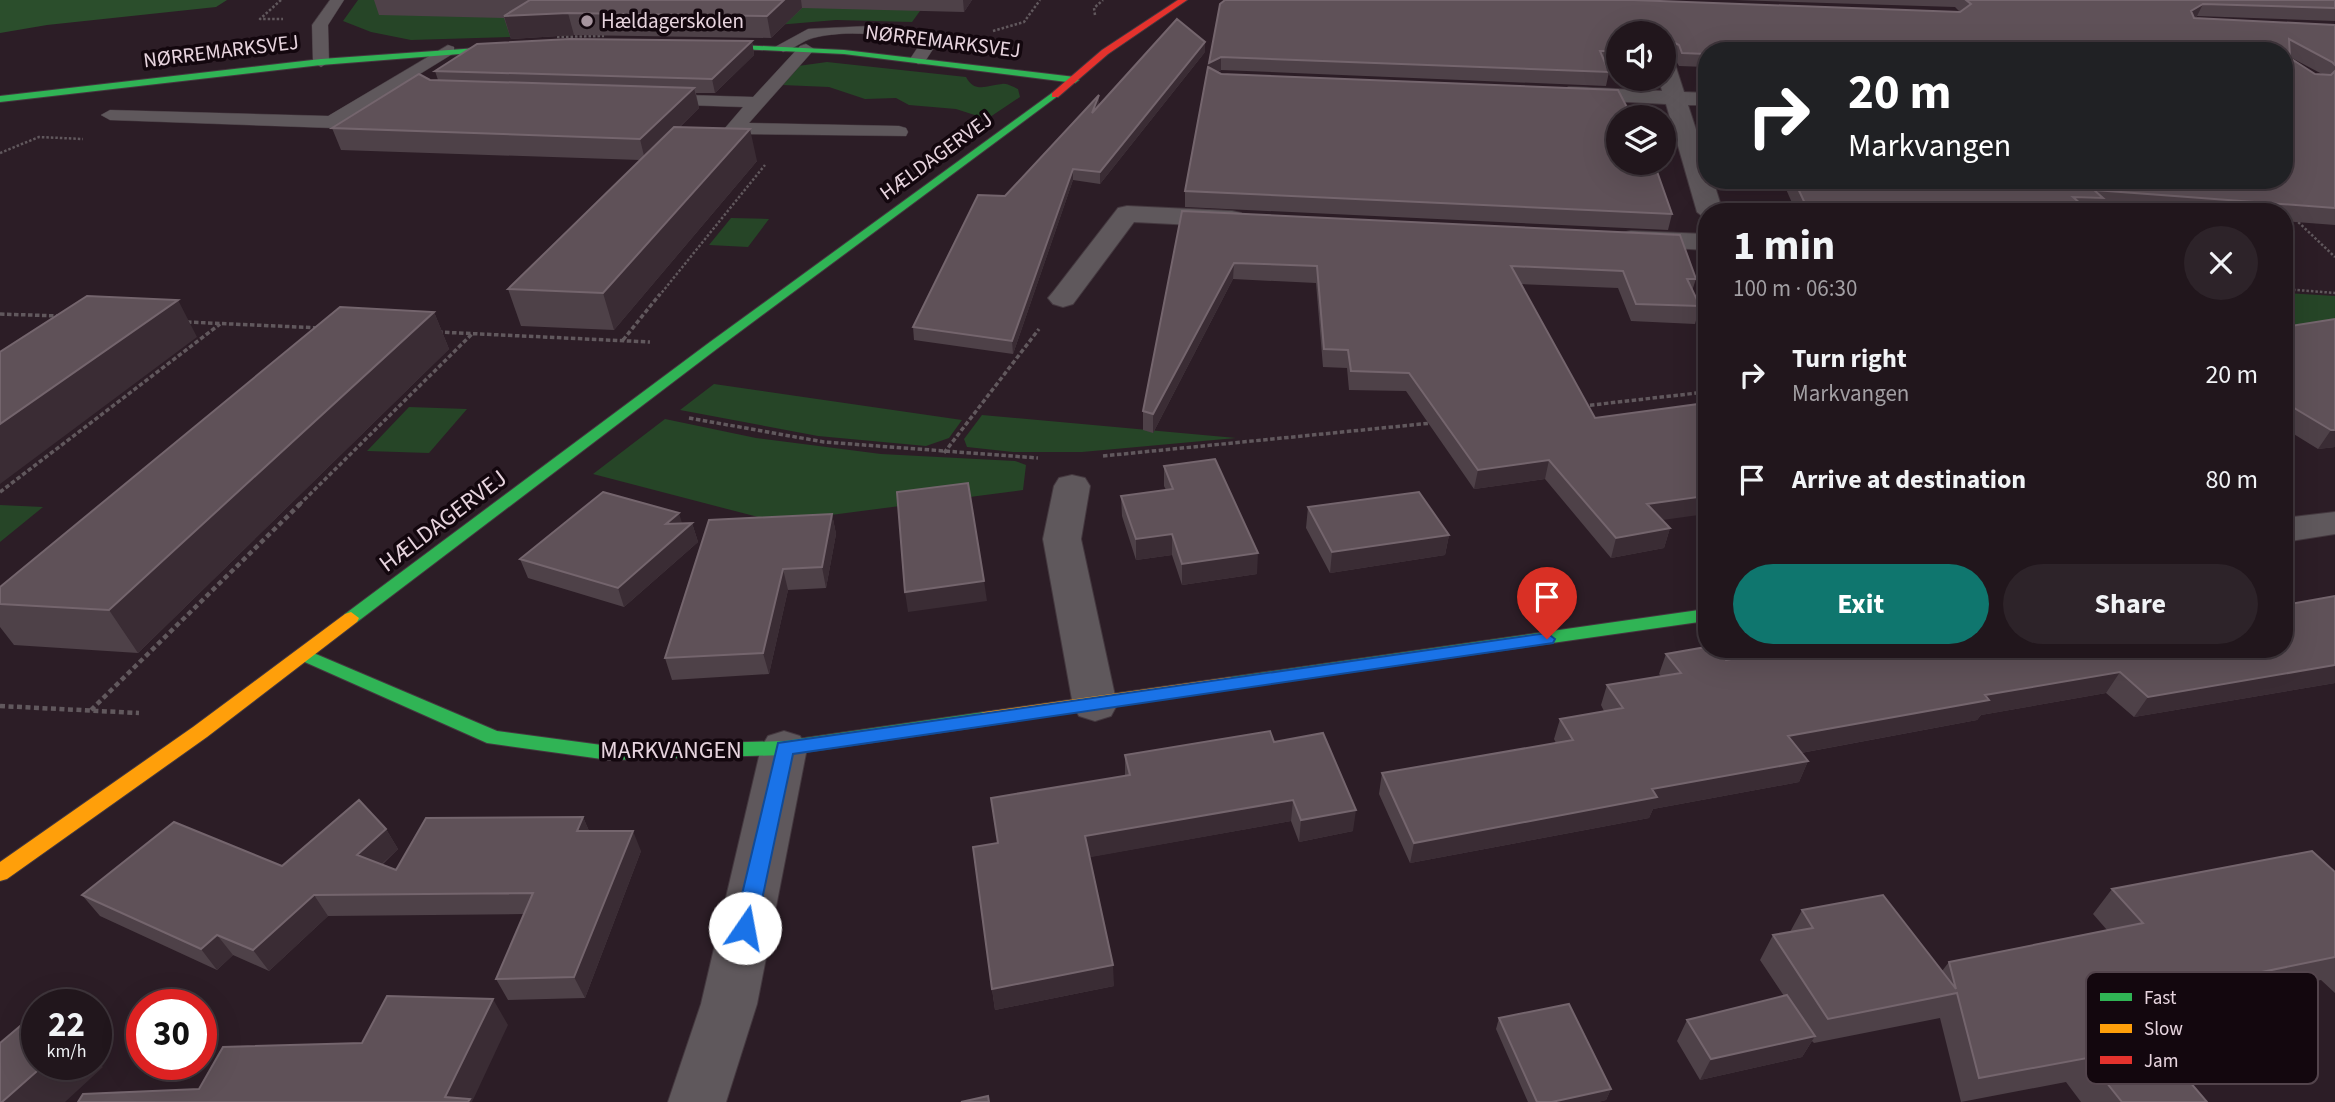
<!DOCTYPE html>
<html lang="en">
<head>
<meta charset="utf-8">
<style>
	:root { --surface:#21161c; --page:#2d2329; --text:#f1f3f6; --muted:#a29fa3; --line:#3e353b; --accent:#0f766e }
	body { margin:0; font-family:"Source Sans 3",sans-serif; background:var(--page); color:var(--text); height:100vh; display:flex; flex-direction:column; font-size:26px; white-space:nowrap }
	* { box-sizing:border-box; margin:0 }
	p { font-size:23px; color:var(--muted) }
	.icon { flex:none; width:38px; height:38px; fill:none; stroke:currentColor; stroke-width:2; stroke-linecap:round; stroke-linejoin:round }
	.map { position:relative; flex:1; overflow:hidden }
	.sheet { position:absolute; left:1698px; top:203px; width:595px; height:455px; display:flex; flex-direction:column; background:var(--surface); border-radius:28px; box-shadow:0 7px 28px #0002,0 0 0 2px var(--line) }
	.sheet>* { flex:none }
	.hud { position:absolute; left:1698px; top:42px; width:595px; height:147px; border-radius:28px; box-shadow:0 7px 28px #0002,0 0 0 2px var(--line); background:#202124; color:#fff; overflow:hidden }
	.buttons { position:absolute; left:1606px; top:21px; display:grid; gap:14px }
	.buttons a { display:grid; place-items:center; width:70px; height:70px; border-radius:50%; background:var(--surface); box-shadow:0 7px 28px #0002,0 0 0 2px var(--line); font-size:35px }
	.speed { position:absolute; left:21px; top:989px; display:flex; gap:14px; font-size:35px; font-weight:700; text-align:center }
	.speed>* { display:grid; place-content:center; width:91px; height:91px; border-radius:50%; background:var(--surface); box-shadow:0 7px 28px #0002,0 0 0 2px var(--line); line-height:1 }
	.speed small { font-size:18px; font-weight:400 }
	.speed .limit { border:10px solid #d22; background:#fff; color:#111 }
	.pin { position:absolute; display:grid; place-items:center; width:60px; height:60px; color:#fff; margin:-72px -30px; border-radius:50% 50% 50% 0; rotate:-45deg; box-shadow:0 0 7px #0007 }
	.pin .icon { rotate:45deg }
	.me { position:absolute; width:77px; margin:-38px; rotate:12deg; stroke-linejoin:round; filter:drop-shadow(0 0 5px #0008) }
	.turn { display:flex; align-items:center; gap:24px; height:147px; padding:0 35px; font-size:32px }
	.turn .icon { width:91px; height:91px; stroke-width:2.5 }
	.turn b { display:block; font-size:49px; line-height:60px }
	.round { display:grid; place-items:center; flex:none; width:74px; height:74px; border-radius:37px; background:var(--page) }
	.headline { display:flex; align-items:center; justify-content:space-between; height:119px; padding:0 35px }
	h1 { font-size:42px; font-weight:700; line-height:52px }
	.cta { display:flex; gap:14px; margin-top:auto; padding:14px 35px }
	.cta a { flex:1; height:80px; border-radius:42px; background:var(--accent); color:#fff; font-size:28px; font-weight:700; line-height:80px; text-align:center }
	.cta a+a { background:var(--page); color:var(--text) }
	ul { padding:0; list-style:none }
	li { display:flex; align-items:center; gap:21px; height:105px; padding:0 35px }
	li div { flex:1 }
	li b { display:block; font-size:26px }
	li em { font-style:normal }
	.map>svg:first-child { display:block }
</style>
</head>
<body>
<div class="map">
<svg width="2335" height="1102" viewBox="0 0 2335 1102">
	<rect width="100%" height="100%" fill="#2c1d26"/>
	<path fill="#264527" d="M358,0H837L920,11L912,22L836,20L705,31L411,40L371,32L343,21Z
		M827,62L966,77C975,94 988,85 1002,84C1007,83 1013,87 1018,89L1020,97L987,119L956,109L909,105L896,98L865,99L829,87L782,85L798,66Z
		M731,218L769,219L748,247L709,245Z
		M2284,293L2335,296V321L2284,326Z
		M714,384L962,420L949,438L926,446L818,436L680,410Z
		M409,407L467,409L429,453L367,451Z
		M982,415L1236,438L1082,452H1013L967,447L964,439Z
		M665,419L756,438L881,454L1015,461L1026,465L1023,490L777,522L593,474Z
		M0,505L43,507L0,542Z"/>
	<path fill="#2b4e2c" d="M0,0H227L216,7L47,25L0,33Z"/>
	<g fill="none" stroke-linecap="round" stroke-linejoin="round">
		<defs>
			<path id="lane" d="M330,0H344L328,25L329,62L321,67L313,62L312,25Z
				M869,26C890,28 920,29 935,46L924,63L918,64L910,59L918,47C891,32 843,30 813,38C802,41 794,49 783,52L775,47L808,29Z
				M806,44L814,49L812,52L749,123L899,126L906,128L908,132L906,136L734,134L725,128L743,107L654,104L645,99L654,94L753,97L800,46Z
				M448,45L454,47V53L332,128L110,120L101,115L110,110L328,116Z"/>
			<path id="street" d="M1664,55L1674,61L1684,92L1706,93V105H1688L1706,160V180H1713L1723,212H1706V219L1697,212L1666,104L1569,99L1558,93L1569,87L1662,91L1659,79H1664Z
				M1127,206L1232,211L1241,213L1245,219L1241,225L1232,227L1134,222L1073,304L1063,307L1053,304L1048,298L1053,292L1118,208Z
				M1631,231L1706,234V250L1621,245L1618,239L1621,233Z
				M1072,475L1085,478L1090,486L1081,539L1117,705L1111,716L1095,721L1079,716L1073,705L1043,539L1054,486L1059,478Z
				M2335,512V534L2284,542V518Z
				M784,731L800,736L807,748L757,1004L726,1102H668L701,1004L761,748L768,736Z"/>
			<path id="fast" d="M696,43L844,50L1075,77L1079,80L1075,83L844,54L699,47Z
				M520,45L523,49L321,65L0,102V96L321,59Z
				M1052,93L1059,95L718,348L357,622H345L343,618L345,614L710,342Z
				M1706,609V621L1231,689L1225,687L1222,683L1225,679L1231,677Z
				M304,649L497,731L609,746L784,741L984,712L990,714L993,719L990,724L984,726L784,755L609,760L487,743L298,659L295,655L298,651Z"/>
			<path id="slow" d="M351,612L359,618L357,622L207,737L7,879L0,881V862L193,727L345,614Z
				M1231,677L1237,679L1240,683L1237,687L984,726L978,724L975,719L978,714L984,712Z"/>
			<path id="jam" d="M1178,0H1187L1108,54L1058,97H1052V93L1102,50Z"/>
		</defs>
		<use href="#lane" stroke="#44383f" stroke-width="1"/>
		<use href="#street" stroke="#44383f" stroke-width="2"/>
		<use href="#fast" stroke="#44383f" stroke-width="2"/>
		<use href="#slow" stroke="#44383f" stroke-width="2"/>
		<use href="#jam" stroke="#44383f" stroke-width="2"/>
		<path stroke="#61585d" stroke-width="2.5" stroke-dasharray="2.5 2" stroke-linecap="butt" d="M281,0L260,19H283
			M1095,15L1094,8L1103,0
			M993,31L1024,22L1040,0
			M557,37L604,36
			M0,153L39,137L83,139
			M2295,219L2335,257
			M2284,289L2335,293
			M659,296L765,165"/>
		<path stroke="#61585d" stroke-width="3.5" stroke-dasharray="4.5 2.5" stroke-linecap="butt" d="M0,314L59,316
			M187,322L321,328
			M438,332L650,342
			M623,340L660,294
			M1583,406L1706,392
			M689,418L824,442L1038,458
			M944,453L1039,329
			M1103,456L1432,423
			M0,492L220,324
			M299,505L472,334"/>
		<path stroke="#61585d" stroke-width="4.5" stroke-dasharray="5 3.5" stroke-linecap="butt" d="M0,706L139,713
			M91,710L301,503"/>
		<use href="#lane" fill="#5f585c" fill-rule="evenodd"/>
		<use href="#street" fill="#5f585c" fill-rule="evenodd"/>
		<use href="#fast" fill="#30b455" fill-rule="evenodd"/>
		<use href="#slow" fill="#ff9f0a" fill-rule="evenodd"/>
		<use href="#jam" fill="#e5322d" fill-rule="evenodd"/>
	</g>
	<path fill="#4e4148" fill-rule="evenodd" d="M374,0H972L964,12L802,8L771,38L574,35L511,39L504,18L379,15Z
		M1734,0H2335V21L2197,16L2195,18L2335,25V225L2284,221V212H2165L2099,206L2097,212H1796L1782,180H2284L1706,51V67L1679,66L1675,59L1664,53V54V33H1619V65L1605,64L1609,72L1606,86L1221,70L1218,72L1672,214L1668,230L1185,207V191L1220,4L1960,12L1955,7ZM2290,57L2322,74H2315Z
		M752,41L754,55L715,93H696L699,108L680,127L757,161L614,330L521,326L508,289L640,160L341,150L332,128L430,80H438L435,71Z
		M1205,52L1100,184L1073,180L1013,354L914,340L913,327L1099,106Z
		M1182,211L1696,279L1692,291L1700,306L1695,324L1631,321L1618,288L1520,284L1595,418L1662,520L1670,528L1664,548L1611,558L1545,479L1474,489L1406,391L1349,390L1347,368L1323,367L1316,283L1233,279L1153,433L1143,430V411Z
		M434,312L449,349L138,653L14,645L0,627V587Z
		M2335,319V447L2318,449L2284,428V327Z
		M1164,466L1257,574L1182,585L1172,555L1136,560L1122,516L1121,496L1166,490L1164,486Z
		M1308,507L1449,535L1445,555L1330,573L1306,528Z
		M832,514L836,534L826,588L788,590L769,674L672,680L665,658Z
		M692,523L698,542L624,607L528,578L520,559L682,524Z
		M2335,596V683L2134,717L2106,693L1981,715L1977,720L1801,753L1808,761L1799,782L1653,809L1649,818L1410,863L1379,794L1382,773L1556,743L1554,739L1560,719L1604,711L1601,705L1607,685L1661,676L1659,674L1666,654L1726,660L2284,649Z
		M1274,742L1353,831L1299,842L1291,821L1089,857L1114,986L995,1010L992,989L997,843L1125,776V755Z
		M583,817L589,831L641,851L585,998L508,1000L496,979L524,914L328,916L269,971L233,955L217,970L100,916L82,895L282,866L386,829L398,849L382,865L396,870Z
		M2335,872V993L2321,980L2212,1003L2193,1023L2147,1032L2207,1102H2081L2066,1082L1961,1102L1940,1018L1814,1043L1812,1041L1802,1057L1700,1080L1677,1041L1687,1020L1784,996L1760,960L1773,935L1790,932L1802,910L1942,971L1949,962L2107,930L2093,914L2112,889Z
		M1499,1018L1611,1089L1606,1100L1598,1102H1528L1496,1029Z"/>
	<path fill="#3a2c34" d="M784,0H801L802,8L771,38L767,16Z
		M963,0H972L964,12Z
		M2203,4L2197,16L2185,23L2191,11Z
		M568,13L574,35L511,39L504,16Z
		M752,41L754,55L715,93L712,79Z
		M1205,42V52L1100,184V172Z
		M1221,57V70L1208,77L1209,63Z
		M694,88L699,108L645,160L640,139Z
		M1099,95V106L1092,113Z
		M750,129L757,161L614,330L603,293Z
		M1073,169V180L1013,354L1012,341Z
		M1234,263L1233,279L1153,433V414Z
		M178,300L197,337L0,484V424Z
		M434,312L449,349L138,653L109,610Z
		M2331,430H2335V447L2318,449Z
		M1549,460L1545,479L1474,489L1478,470Z
		M1706,496V514L1641,523L1647,504Z
		M679,513L684,530L692,523L698,542L624,607L618,588L666,524Z
		M832,514L836,534L826,588L822,567Z
		M1670,528L1664,548L1611,558L1616,538Z
		M1172,534V555L1136,560V539Z
		M1449,535L1445,555L1330,573L1332,552Z
		M1258,553L1257,574L1182,585V564Z
		M783,569L788,590L769,674L763,653Z
		M984,581L987,601L908,612L905,592Z
		M2335,665V683L2134,717L2148,697Z
		M2120,672L2106,693L1981,715L1977,720L1779,757L1788,736L1985,695Z
		M1808,761L1799,782L1653,809L1649,818L1410,863L1414,843L1652,789Z
		M1293,800L1291,821L1086,858L1085,836Z
		M1356,810L1353,831L1299,842L1301,820Z
		M583,817L592,838L577,831Z
		M386,829L398,849L370,875L357,855Z
		M633,831L641,851L585,998L574,977Z
		M314,895L328,916L269,971L253,950Z
		M217,935L233,955L217,970L201,949Z
		M1113,965L1114,986L995,1010L992,989Z
		M493,999L508,1025L472,1102H448L445,1097Z
		M1815,1036L1802,1057L1700,1080L1711,1059Z
		M96,1060L103,1067L65,1102H2L45,1064H96Z
		M1611,1089L1606,1100L1598,1102H1552Z"/>
	<path fill="#5f5158" stroke="#74656d" stroke-width="2" d="M530,0H784L767,16L568,13L504,16Z
		M1225,0H1633L1960,12L1971,4L1966,0H2335V8L2203,4L2191,11L2194,18L2335,25V65L2332,62L2289,39L2290,58L2315,74L2331,75L2335,71V208L2094,190L2103,198L2073,197L2090,212H1809L1794,180H2284V51H1706V54L1682,53L1679,45L1667,39L1664,52V33H1619V51H1600L1609,72L1221,57L1209,63L1220,4Z
		M1177,19L1205,42L1100,172L1073,169L1012,341L913,327L978,195L1005,196L1099,95L1092,113Z
		M570,39L752,41L712,79L435,71L477,44Z
		M1208,67L1221,74L1618,90L1632,117H1619V163H1654L1672,214L1185,191Z
		M419,74L430,80L694,88L640,139L332,128Z
		M674,127L750,129L603,293L508,289Z
		M1182,211L1680,235L1696,279H1687L1700,306L1636,304L1623,271L1511,266L1595,418L1706,403V452H1704L1706,455V496L1647,504L1670,528L1616,538L1549,460L1478,470L1409,373L1351,371L1348,350L1324,349L1317,266L1234,263L1153,414L1143,411Z
		M87,296L178,300L0,424V352Z
		M340,307L434,312L109,610L0,604V587Z
		M2335,319V430H2331L2284,402V327Z
		M1215,459L1258,553L1182,564L1172,534L1136,539L1121,496L1173,489L1164,466Z
		M968,483L984,581L905,592L897,492Z
		M603,492L679,513L666,524L692,523L618,588L520,559Z
		M1419,492L1449,535L1332,552L1308,507Z
		M832,514L822,567L783,569L763,653L665,658L709,520Z
		M2335,596V665L2148,697L2120,672L1985,695L1989,700L1788,736L1808,761L1652,789L1657,797L1414,843L1382,773L1573,740L1560,719L1623,708L1607,685L1681,673L1666,654L1706,647V649H1717L1726,660L1792,649H2284V605Z
		M1270,731L1274,742L1323,733L1356,810L1301,820L1293,800L1085,836L1113,965L992,989L973,847L998,843L991,798L1130,775L1125,755Z
		M359,800L386,829L357,855L396,870L426,818L583,817L577,831H633L574,977L496,979L533,893L314,895L253,950L217,935L201,949L82,895L174,822L282,866Z
		M2312,851L2335,872V957L2203,984L2216,998L2132,1014L2207,1102H2122L2087,1058L1979,1078L1957,993L1828,1019L1773,935L1813,928L1802,910L1883,895L1956,989L1949,962L2143,923L2112,889Z
		M1787,995L1815,1036L1711,1059L1687,1020Z
		M387,996L493,999L445,1097L470,1099L468,1102H78L83,1094L199,1089L223,1047L362,1043Z
		M1569,1004L1611,1089L1552,1102H1537L1499,1018Z
		M32,1016L37,1019V1064H45L2,1102H0V1043Z
		M988,1096L989,1102H961Z"/>
	<path fill="#1a73e8" stroke="#114b97" stroke-width="2" d="M1547,633L1555,639L1553,643L793,754L756,928L753,935L745,937L737,935L734,928L778,743Z"/>
	<circle fill="#a6949e" stroke="#13070e" stroke-width="2.5" cx="587" cy="21" r="7"/>
	<g text-anchor="middle" dominant-baseline="central" stroke-width="7" stroke-linejoin="round" paint-order="stroke">
		<g font-size="21" fill="#e7d4de" stroke="#13070e" text-anchor="start">
			<text x="601" y="21">Hældagerskolen</text>
		</g>
		<g font-size="21" fill="#e7d4de" stroke="#13070e">
			<text transform="translate(943 41) rotate(7)">NØRREMARKSVEJ</text>
			<text transform="translate(221 51) rotate(-7)">NØRREMARKSVEJ</text>
			<text transform="translate(936 156) rotate(-36)">HÆLDAGERVEJ</text>
		</g>
		<g font-size="24" fill="#e7d4de" stroke="#13070e">
			<text transform="translate(443 521) rotate(-37)">HÆLDAGERVEJ</text>
			<text x="671" y="750">MARKVANGEN</text>
		</g>
	</g>
	<rect x="2086" y="972" width="232" height="112" rx="10" fill="#13070e" stroke="#53444c" stroke-width="2"/>
	<rect x="2100" y="993" width="32" height="8" fill="#30b455"/>
	<rect x="2100" y="1024" width="32" height="9" fill="#ff9f0a"/>
	<rect x="2100" y="1056" width="32" height="8" fill="#e5322d"/>
	<g font-size="19" fill="#e7d4de">
		<text x="2144" y="1004">Fast</text>
		<text x="2144" y="1035">Slow</text>
		<text x="2144" y="1067">Jam</text>
	</g>
</svg>
<div class="buttons">
<a><svg class="icon" aria-label="sound" viewBox="0 0 24 24"><path d="M4 9h4l5-4v14l-5-4H4zM17 9q2 3 0 6"/></svg></a>
<a><svg class="icon" aria-label="layers" viewBox="0 0 24 24"><path d="M12 4l9 5-9 5-9-5zM3 14l9 5 9-5"/></svg></a>
</div>
<div class="speed"><div>22<small>km/h</small></div><div class="limit">30</div></div>
<div class="pin" style="left:1547px;top:639px;background:#d93025"><svg class="icon" aria-label="arrive" viewBox="0 0 24 24"><path d="M6 21V4h12l-3 4 3 4H6"/></svg></div>
<svg class="me" style="left:745px;top:928px" viewBox="-20 -20 40 40"><circle r="19" fill="#fff"/><path d="M0-13L10 11 0 6-10 11z" fill="#1a73e8"/></svg>
<div class="hud">
<div class="turn"><svg class="icon" aria-label="right" viewBox="0 0 24 24"><path d="M7 20v-9h11M14 6l5 5-5 5"/></svg><div><b>20 m</b>Markvangen</div></div>
</div>
<section class="sheet">
<div class="headline"><div><h1>1 min</h1><p>100 m · 06:30</p></div><a class="round"><svg class="icon" aria-label="close" viewBox="0 0 24 24"><path d="M6 6l12 12M18 6L6 18"/></svg></a></div>
<ul>
<li><svg class="icon" aria-label="right" viewBox="0 0 24 24"><path d="M7 20v-9h11M14 6l5 5-5 5"/></svg><div><b>Turn right</b><p>Markvangen</p></div><em>20 m</em></li>
<li><svg class="icon" aria-label="arrive" viewBox="0 0 24 24"><path d="M6 21V4h12l-3 4 3 4H6"/></svg><div><b>Arrive at destination</b></div><em>80 m</em></li>
</ul>
<div class="cta"><a>Exit</a><a>Share</a></div>
</section>
</div>
</body>
</html>
